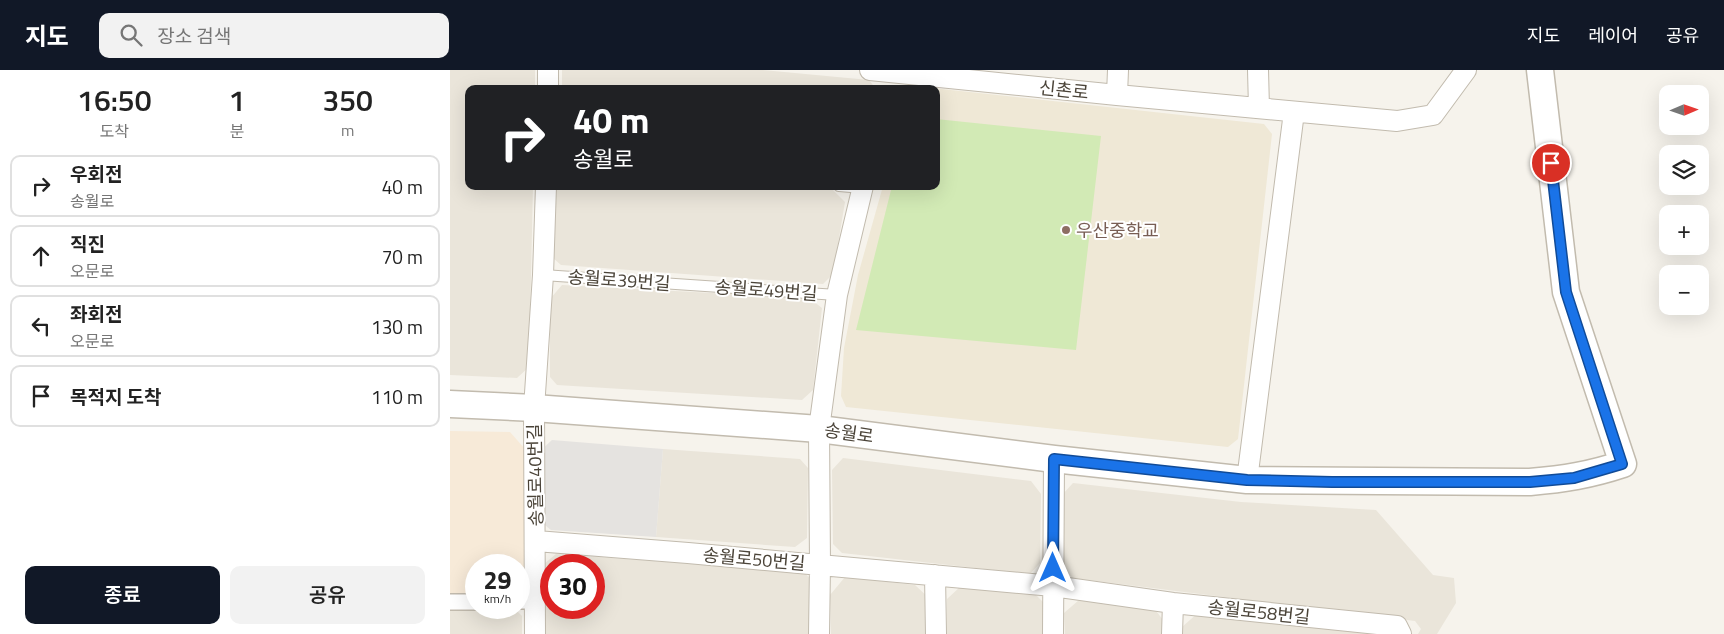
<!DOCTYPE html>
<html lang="ko">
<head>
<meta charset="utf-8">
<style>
	:root { --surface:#fff; --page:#f2f2f2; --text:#222; --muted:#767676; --line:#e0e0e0; --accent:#111827 }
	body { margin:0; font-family:"Titillium Web","Noto Sans KR",sans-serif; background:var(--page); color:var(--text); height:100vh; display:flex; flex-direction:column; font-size:19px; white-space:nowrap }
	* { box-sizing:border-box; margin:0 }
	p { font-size:16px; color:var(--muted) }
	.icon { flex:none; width:28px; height:28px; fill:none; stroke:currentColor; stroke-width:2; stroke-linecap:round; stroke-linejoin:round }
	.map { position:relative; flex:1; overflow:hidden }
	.panel { display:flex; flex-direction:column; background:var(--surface); width:450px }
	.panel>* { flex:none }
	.banner { position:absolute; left:15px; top:15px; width:475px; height:105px; border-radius:10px; box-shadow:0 5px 20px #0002; background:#202124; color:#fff; overflow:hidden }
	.needle { width:32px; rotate:88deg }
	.tools { position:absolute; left:1209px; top:15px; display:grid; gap:10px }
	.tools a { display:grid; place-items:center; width:50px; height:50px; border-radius:10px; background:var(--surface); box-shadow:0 5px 20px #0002; font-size:25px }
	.speed { position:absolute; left:15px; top:484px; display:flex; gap:10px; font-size:25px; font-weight:700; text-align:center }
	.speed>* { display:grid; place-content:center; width:65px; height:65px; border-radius:50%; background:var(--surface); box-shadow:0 5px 20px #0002; line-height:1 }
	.speed small { font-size:12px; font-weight:400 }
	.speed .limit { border:8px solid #d22; background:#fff; color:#111 }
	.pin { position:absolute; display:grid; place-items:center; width:42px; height:42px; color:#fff; margin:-21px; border:2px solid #fff; border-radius:50%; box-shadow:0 1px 5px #0007 }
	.me { position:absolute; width:55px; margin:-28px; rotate:0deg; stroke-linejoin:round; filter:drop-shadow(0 0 4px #0008) }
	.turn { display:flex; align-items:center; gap:18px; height:105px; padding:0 25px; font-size:22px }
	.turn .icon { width:65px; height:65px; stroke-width:2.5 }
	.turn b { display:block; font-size:35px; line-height:42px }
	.eta { display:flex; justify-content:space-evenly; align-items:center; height:85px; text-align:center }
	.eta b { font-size:30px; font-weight:600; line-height:35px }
	.action { display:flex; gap:10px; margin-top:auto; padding:10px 25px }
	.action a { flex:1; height:58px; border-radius:10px; background:var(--accent); color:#fff; font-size:20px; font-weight:600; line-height:58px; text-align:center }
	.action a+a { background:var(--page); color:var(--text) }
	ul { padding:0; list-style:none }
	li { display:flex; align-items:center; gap:15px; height:62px; margin:0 10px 8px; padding:0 15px; border:2px solid var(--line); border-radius:10px }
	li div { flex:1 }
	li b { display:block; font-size:19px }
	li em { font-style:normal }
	header { display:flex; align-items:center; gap:30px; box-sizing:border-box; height:70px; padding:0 25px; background:var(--accent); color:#fff }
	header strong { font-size:24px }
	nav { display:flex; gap:28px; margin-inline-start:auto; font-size:18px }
	.search { width:350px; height:45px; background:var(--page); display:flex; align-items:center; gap:12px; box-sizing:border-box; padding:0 18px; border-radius:10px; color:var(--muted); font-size:19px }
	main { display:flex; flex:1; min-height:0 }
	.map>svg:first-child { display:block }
</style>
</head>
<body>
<header>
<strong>지도</strong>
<div class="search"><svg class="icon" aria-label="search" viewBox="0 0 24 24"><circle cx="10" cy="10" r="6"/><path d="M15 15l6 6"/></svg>장소 검색</div>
<nav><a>지도</a><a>레이어</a><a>공유</a></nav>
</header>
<main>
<section class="panel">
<div class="eta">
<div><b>16:50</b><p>도착</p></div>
<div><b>1</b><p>분</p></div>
<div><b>350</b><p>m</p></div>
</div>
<ul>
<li><svg class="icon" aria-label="right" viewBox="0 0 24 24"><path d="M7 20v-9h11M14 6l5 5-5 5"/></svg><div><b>우회전</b><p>송월로</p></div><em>40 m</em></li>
<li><svg class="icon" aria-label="ahead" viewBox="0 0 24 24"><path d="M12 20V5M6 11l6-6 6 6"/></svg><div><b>직진</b><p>오문로</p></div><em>70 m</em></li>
<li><svg class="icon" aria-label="left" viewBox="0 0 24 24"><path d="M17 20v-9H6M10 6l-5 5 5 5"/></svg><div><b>좌회전</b><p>오문로</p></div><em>130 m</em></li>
<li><svg class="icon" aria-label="arrive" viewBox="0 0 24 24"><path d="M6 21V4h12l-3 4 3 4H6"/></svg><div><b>목적지 도착</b></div><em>110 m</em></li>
</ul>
<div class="action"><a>종료</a><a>공유</a></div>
</section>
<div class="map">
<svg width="1274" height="564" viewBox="0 0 1274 564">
	<rect width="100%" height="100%" fill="#f6f3ec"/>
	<path fill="#eae5da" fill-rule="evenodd" d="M0,0H85V19H19V116H83L79,297L67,308L0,305Z
		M112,0H313L419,10L426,19H112Z
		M107,116H326L383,120L395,132L383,204L373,214L111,195L103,188Z
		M112,215L359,228L372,238L363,320L352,330L107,315L100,307V229Z
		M213,379L350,389L358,398L357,468L345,477L206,467Z
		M393,388L581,411L591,424L590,493L580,504L392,483L383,474L382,400Z
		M623,413L791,432L926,440L983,505L1004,508L1006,533L987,564H968L971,559L965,551L622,508L613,498L612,425Z
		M106,484L354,502L362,511L361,564H94V494ZM101,495H144V538H101Z
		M395,507L465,515L481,530V564H381L380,525Z
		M511,516L581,520L594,533V564H497V529Z
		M629,530L704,538L713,550V564H615L614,543Z
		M65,539L72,546V564H0V541Z
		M749,542L931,564H732V557Z"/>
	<path fill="#f7ead8" d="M0,361L60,362L75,379V512L69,520V495H26V527H0Z"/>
	<path fill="#efe8d6" d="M473,17L814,54L822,64L788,369L778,377L396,337L391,326L394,278L408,205L433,116H486V19H470Z"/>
	<path fill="#d2eab5" d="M486,49L651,66L626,280L406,260L442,116H486Z"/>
	<path fill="#e5e3e0" d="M102,370L213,379L206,467L101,460L90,451V381Z"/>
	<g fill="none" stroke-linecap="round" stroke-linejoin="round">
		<defs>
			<path id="service" d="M389,116L413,118
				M93,205L387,225"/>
			<path id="pedestrian" d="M69,531H86
				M0,532H26"/>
			<path id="minor" d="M420,0L667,25L947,51L983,45L1016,0
				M808,0L809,38
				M98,19V0
				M667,25L668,0
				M797,410L844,42
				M86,471L238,483L603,516L723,533L947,556L951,564
				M485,505L486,564
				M85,564L84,338L93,205L96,116
				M369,564L370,495L369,359L387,225L413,116
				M603,564L604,389
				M722,564L723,533"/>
			<path id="tertiary" d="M0,334L84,338L369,359L604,389L797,410L1080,412C1114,409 1140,405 1173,394L1116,222L1090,0"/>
		</defs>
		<use href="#service" stroke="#c2bbae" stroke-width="12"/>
		<use href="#pedestrian" stroke="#c2bbae" stroke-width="18"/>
		<use href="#minor" stroke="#c2bbae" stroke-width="22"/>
		<use href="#tertiary" stroke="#c2bbae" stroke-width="29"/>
		<use href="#service" stroke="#fff" stroke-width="10"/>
		<use href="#pedestrian" stroke="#fff" stroke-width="15"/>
		<use href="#minor" stroke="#fff" stroke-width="20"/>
		<use href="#tertiary" stroke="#fff" stroke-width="26"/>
	</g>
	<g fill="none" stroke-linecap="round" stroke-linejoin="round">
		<defs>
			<path id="route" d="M603,498L604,389L797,410L882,412H1080L1124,408L1172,394L1116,222L1101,93"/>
		</defs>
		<use href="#route" stroke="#114b97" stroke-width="12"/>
		<use href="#route" stroke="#1a73e8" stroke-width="9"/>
	</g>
	<circle fill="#8d6e63" stroke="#fff" stroke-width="2" cx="616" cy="160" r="5"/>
	<g text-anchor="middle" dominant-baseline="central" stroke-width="4" stroke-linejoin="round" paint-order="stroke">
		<g font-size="18" fill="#4b4439" stroke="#fff">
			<text transform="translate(614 20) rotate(6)">신촌로</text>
			<text transform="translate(169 210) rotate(4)">송월로39번길</text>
			<text transform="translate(316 220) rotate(4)">송월로49번길</text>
			<text transform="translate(399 363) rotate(8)">송월로</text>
			<text transform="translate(85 405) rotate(-91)">송월로40번길</text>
			<text transform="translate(304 489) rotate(5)">송월로50번길</text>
			<text transform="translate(809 542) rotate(6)">송월로58번길</text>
		</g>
		<g font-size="18" fill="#785e54" stroke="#fff" text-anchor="start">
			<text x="626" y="160">우산중학교</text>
		</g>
	</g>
</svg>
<div class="tools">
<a><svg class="needle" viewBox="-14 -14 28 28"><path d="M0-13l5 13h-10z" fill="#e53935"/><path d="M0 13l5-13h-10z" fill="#767676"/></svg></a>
<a><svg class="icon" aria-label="layers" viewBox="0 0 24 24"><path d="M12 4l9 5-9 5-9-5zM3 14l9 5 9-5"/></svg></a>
<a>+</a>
<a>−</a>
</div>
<div class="speed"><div>29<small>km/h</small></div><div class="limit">30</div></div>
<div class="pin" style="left:1101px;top:93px;background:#d93025"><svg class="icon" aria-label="arrive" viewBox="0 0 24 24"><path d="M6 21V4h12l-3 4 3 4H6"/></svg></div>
<svg class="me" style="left:603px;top:498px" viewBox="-20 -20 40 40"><path d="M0-17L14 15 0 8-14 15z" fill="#1a73e8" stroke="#fff" stroke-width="4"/></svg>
<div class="banner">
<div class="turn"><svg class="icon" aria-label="right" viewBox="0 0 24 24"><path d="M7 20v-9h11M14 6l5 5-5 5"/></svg><div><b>40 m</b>송월로</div></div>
</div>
</div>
</main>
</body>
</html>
